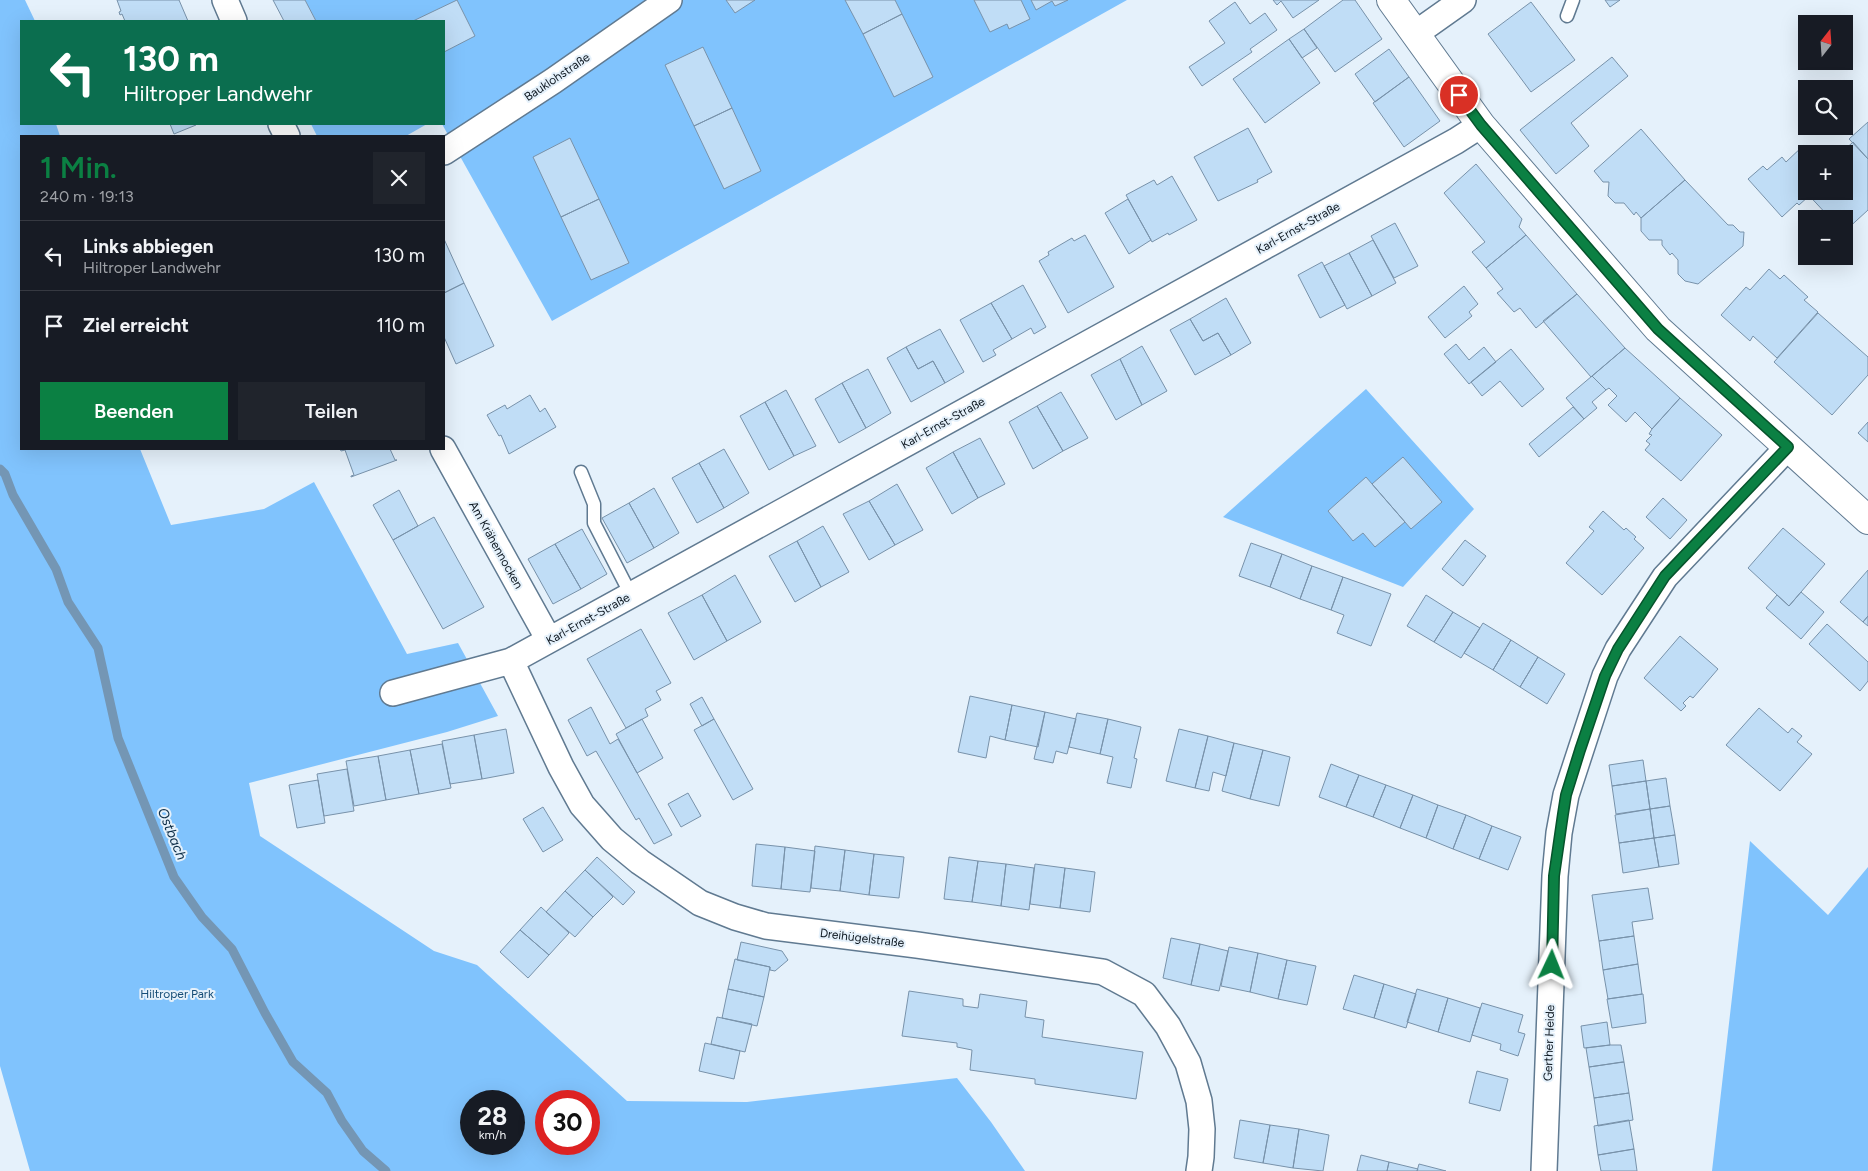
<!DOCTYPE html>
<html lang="de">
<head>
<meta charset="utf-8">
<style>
	:root { --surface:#171b24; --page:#20242c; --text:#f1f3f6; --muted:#9ea1a6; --line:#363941; --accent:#0b8043 }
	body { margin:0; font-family:Figtree,sans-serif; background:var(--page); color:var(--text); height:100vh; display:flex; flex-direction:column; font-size:19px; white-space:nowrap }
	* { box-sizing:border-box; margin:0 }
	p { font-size:16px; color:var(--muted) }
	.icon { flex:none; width:28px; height:28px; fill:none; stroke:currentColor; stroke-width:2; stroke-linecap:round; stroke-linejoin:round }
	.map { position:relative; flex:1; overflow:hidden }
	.sheet { position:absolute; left:20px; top:135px; width:425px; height:315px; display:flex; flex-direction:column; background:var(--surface); border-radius:0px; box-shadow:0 5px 20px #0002 }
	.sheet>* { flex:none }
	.banner { position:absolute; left:20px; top:20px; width:425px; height:105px; border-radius:0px; box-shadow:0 5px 20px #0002; background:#0b6e4f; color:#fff; overflow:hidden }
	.needle { width:32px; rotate:17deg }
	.controls { position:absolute; left:1798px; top:15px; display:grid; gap:10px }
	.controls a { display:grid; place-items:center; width:55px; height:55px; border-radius:0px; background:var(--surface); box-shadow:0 5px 20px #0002; font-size:25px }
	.speed { position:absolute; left:460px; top:1090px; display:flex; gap:10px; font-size:25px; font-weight:700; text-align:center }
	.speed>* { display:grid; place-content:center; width:65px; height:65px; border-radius:50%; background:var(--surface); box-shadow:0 5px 20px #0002; line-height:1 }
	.speed small { font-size:12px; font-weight:400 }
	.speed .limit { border:8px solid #d22; background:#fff; color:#111 }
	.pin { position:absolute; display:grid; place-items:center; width:42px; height:42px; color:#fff; margin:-21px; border:2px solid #fff; border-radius:50%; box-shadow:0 1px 5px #0007 }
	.me { position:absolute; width:55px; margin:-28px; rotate:2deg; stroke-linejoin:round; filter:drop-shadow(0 0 4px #0008) }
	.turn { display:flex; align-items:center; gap:18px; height:105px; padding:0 20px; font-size:22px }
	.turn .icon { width:65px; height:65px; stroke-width:2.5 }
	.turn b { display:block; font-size:35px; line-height:42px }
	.round { display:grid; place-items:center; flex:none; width:52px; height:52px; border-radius:0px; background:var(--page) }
	.headline { display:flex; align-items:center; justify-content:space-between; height:85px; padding:0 20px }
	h1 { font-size:30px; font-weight:600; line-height:38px; color:var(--accent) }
	.action { display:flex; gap:10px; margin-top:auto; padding:10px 20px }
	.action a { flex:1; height:58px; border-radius:0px; background:var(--accent); color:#fff; font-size:20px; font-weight:600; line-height:58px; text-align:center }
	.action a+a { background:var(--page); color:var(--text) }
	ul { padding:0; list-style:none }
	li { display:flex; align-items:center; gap:15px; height:70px; padding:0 20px; border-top:1px solid var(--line) }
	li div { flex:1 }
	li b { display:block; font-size:19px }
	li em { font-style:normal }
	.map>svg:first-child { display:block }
</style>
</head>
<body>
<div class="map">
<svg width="1868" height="1171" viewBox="0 0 1868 1171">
	<rect width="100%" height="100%" fill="#e5f1fb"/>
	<path fill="#80c3fd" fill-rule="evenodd" d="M0,0H25L35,21H21V124H56L60,136H21V449H140L171,525L264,509L314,482L407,654L458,643L498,716L447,732L249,783L260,836L434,951L477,965L627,1101L747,1102L957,1078L991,1122L1025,1171H30L0,1066ZM471,1101H514V1144H471ZM546,1101H589V1144H546Z
		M305,0H1127L552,321L442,124H444V21H316Z
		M311,124H427L406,136H317Z
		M1366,389L1474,509L1403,587L1223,517Z
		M1750,841L1828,915L1868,867V1171H1712Z"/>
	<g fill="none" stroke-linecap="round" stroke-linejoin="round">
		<path stroke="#7496b4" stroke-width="9" d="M0,469L5,474L13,495L56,569L68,602L98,648L118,738L174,877L202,917L232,949L265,1013L293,1062L327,1093L342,1121L363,1151L386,1171"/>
	</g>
	<path fill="#c0ddf6" stroke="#7892aa" d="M117,0H179L188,21H125L122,14L120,15L119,12L121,11Z
		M273,0H305L316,21H284Z
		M457,0L475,36L444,52V21H413Z
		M726,0H755L735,13Z
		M845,0H895L902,14L863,34Z
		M974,0H1021L1030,19L1009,29L1007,24L990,32Z
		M1031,0H1068L1055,6L1052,1L1036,10Z
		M1273,0H1319L1293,18L1281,1L1277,5Z
		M1343,0H1355L1382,39L1335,72L1304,29Z
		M1605,0H1620L1610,7Z
		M1235,2L1250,24L1265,13L1277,30L1250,49L1252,52L1202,86L1189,67L1225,43L1209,21Z
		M1531,2L1575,60L1531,92L1488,34Z
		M902,14L933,77L894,97L863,34Z
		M1304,29L1317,48L1302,58L1289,39Z
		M1289,39L1320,83L1265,123L1233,79Z
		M703,47L732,108L694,126L665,65Z
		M1389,49L1409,77L1375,102L1355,74Z
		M1612,57L1628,76L1571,123L1589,146L1556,174L1520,130Z
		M1409,77L1440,121L1404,147L1373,103Z
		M732,108L761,171L724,189L694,126Z
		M1868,122V159L1849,139Z
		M170,124H195L196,125L174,134Z
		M1248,128L1272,172L1257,180L1258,182L1218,201L1194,157Z
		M1641,129L1685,180L1641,218L1636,212L1634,215L1624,203H1615L1608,196L1609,182H1603L1594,171Z
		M570,138L599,199L561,217L533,157Z
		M1853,142L1868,159V210L1844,232V219H1831L1802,188L1806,185V191H1844V154H1840Z
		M1804,145L1812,154H1806V185L1802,188L1809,196L1799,205L1797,203L1782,217L1748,179L1763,166L1767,170L1782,157L1786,162Z
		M1476,164L1522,219L1519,227L1526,235L1486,268L1472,252L1485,242L1444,193Z
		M1172,176L1197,220L1169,235L1168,233L1152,242L1126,195L1154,180L1157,185Z
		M1685,180L1728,225H1733L1740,232H1744L1743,246L1698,284L1685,281L1678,274V260L1672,253L1670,255L1662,245V240H1649L1641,231V218Z
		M599,199L629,263L591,280L561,217Z
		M1128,199L1151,240L1129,254L1105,213Z
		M1395,223L1418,266L1394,278L1371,236Z
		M1085,235L1114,287L1068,313L1039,261L1049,255L1048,252L1072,238L1074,241Z
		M1526,235L1577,294L1536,328L1520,308L1514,312L1497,293L1503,289L1486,268Z
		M444,239L464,283L444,293Z
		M1373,240L1396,283L1372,296L1349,253Z
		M1349,253L1372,296L1347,309L1324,266Z
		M1322,262L1345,305L1320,318L1298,275Z
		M1769,269L1780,279L1784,275L1808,297L1804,300L1818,312L1777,358L1753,336L1750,341L1721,315L1746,287L1750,290Z
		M464,283L494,346L456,364L444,337V293Z
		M1023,285L1046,327L1034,334L1031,328L1012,339L991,303Z
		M1464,286L1478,304L1469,312L1472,316L1445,338L1428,317Z
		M1577,294L1625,348L1591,377L1543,321Z
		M1226,298L1251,343L1231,355L1218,333L1203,341L1190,319Z
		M991,303L1012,339L993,350L996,355L983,362L960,320Z
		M1818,313L1868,357V375L1832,415L1774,362Z
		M1190,319L1203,341L1218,333L1231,355L1195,375L1170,330Z
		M940,329L964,372L945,383L933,361L918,369L906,347Z
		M1456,344L1469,360L1484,347L1496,362L1469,384L1444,354Z
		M1142,346L1167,391L1142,405L1120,359Z
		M906,347L918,369L933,361L945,383L911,402L887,358Z
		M1625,348L1680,398L1652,429L1635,412L1626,422L1608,405L1617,396L1609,388L1606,390L1592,376Z
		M1511,349L1544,389L1522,407L1500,381L1482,396L1471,382Z
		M1120,359L1142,405L1116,420L1091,375Z
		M868,369L891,413L866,428L842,383Z
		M1592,376L1606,390L1592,402L1597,408L1584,419L1566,398Z
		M842,383L866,428L839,443L815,399Z
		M786,390L816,446L794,456L765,402Z
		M1061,392L1088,438L1063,451L1037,406Z
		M530,395L540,412L545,408L556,427L509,454L501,435L499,436L487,415L505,405L507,409Z
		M1680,398L1722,435L1681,481L1645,450L1650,444L1646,441L1652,435L1649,434L1652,429Z
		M765,402L794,456L769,470L740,416Z
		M1037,406L1063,451L1033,469L1009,422Z
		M1573,407L1584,419L1539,457L1529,444Z
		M1868,422V442L1858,433Z
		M980,438L1005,484L978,498L953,452Z
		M340,449H390L395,460H397L351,477V476L354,475L345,450L341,451Z
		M724,449L749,493L724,508L699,463Z
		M953,452L978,498L952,514L926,468Z
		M1403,457L1442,502L1411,529L1372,484Z
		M699,463L724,508L697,523L672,478Z
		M1366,477L1405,522L1375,547L1363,533L1353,541L1328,511Z
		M897,484L923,530L895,545L869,501Z
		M654,488L679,533L654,548L629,503Z
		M399,490L418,526L393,540L373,505Z
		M1663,498L1687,520L1670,539L1646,517Z
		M869,501L895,545L869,560L843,514Z
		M629,503L654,548L627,563L602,518Z
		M1603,511L1624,530L1626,528L1636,537L1634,539L1644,548L1602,595L1566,563L1594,531L1589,527Z
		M434,517L484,607L443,629L393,540Z
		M823,526L849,572L821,587L797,541Z
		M1783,528L1825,564L1789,606L1748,568Z
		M582,529L607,574L581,589L555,544Z
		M1465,540L1486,556L1463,586L1442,569Z
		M797,541L821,587L795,602L769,556Z
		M1251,543L1282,554L1270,587L1239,576Z
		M555,544L581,589L553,604L528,559Z
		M1282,554L1312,566L1300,599L1270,587Z
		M1312,566L1343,577L1331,610L1300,599Z
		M1868,570V616L1863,622L1840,602Z
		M735,575L761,622L727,641L702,595Z
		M1343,577L1391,594L1371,646L1337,633L1344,615L1331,610Z
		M1801,592L1824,612L1801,639L1766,608L1777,595L1789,606Z
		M702,595L727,641L694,660L668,613Z
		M1426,595L1453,612L1434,642L1407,626Z
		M1453,612L1480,628L1461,658L1434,642Z
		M1868,616V626L1863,622Z
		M1483,623L1511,640L1493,670L1464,653Z
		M1827,624L1868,662V681L1860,691L1809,644Z
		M641,629L671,683L656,691L661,700L645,709L648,716L626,728L587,659Z
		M1680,636L1718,669L1693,698L1690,696L1683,703L1686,706L1681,711L1644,678Z
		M1511,640L1538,657L1520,687L1493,670Z
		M1538,657L1565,674L1547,704L1520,687Z
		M970,696L1012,705L1005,740L990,736L986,758L958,752Z
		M702,697L714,719L702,726L690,704Z
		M1012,705L1045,712L1038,747L1005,740Z
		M591,707L610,744L618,739L672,835L654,844L639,818L636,820L596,751L587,756L568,720Z
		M1759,708L1788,733L1792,728L1802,736L1797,742L1812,754L1780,791L1726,745Z
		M1045,712L1076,719L1067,754L1056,751L1053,763L1034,759Z
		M1077,713L1108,719L1100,754L1069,747Z
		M642,719L663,758L637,773L616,734Z
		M714,719L753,789L733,800L694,730Z
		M1108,719L1141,727L1134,758L1137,759L1131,788L1107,783L1113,757L1100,754Z
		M506,729L514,773L482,779L474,735Z
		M1179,729L1208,736L1195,788L1166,781Z
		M474,735L482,779L450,784L442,741Z
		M1208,736L1234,743L1226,776L1213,772L1209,791L1195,788Z
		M1234,743L1263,750L1250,799L1222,791Z
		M442,744L451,788L419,794L410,750Z
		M410,750L419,794L386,800L378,756Z
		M1263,750L1290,757L1279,806L1250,799Z
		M378,756L386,800L354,806L346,761Z
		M1643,760L1646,781L1612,786L1609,765Z
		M1331,764L1359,775L1346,807L1319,797Z
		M347,769L354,811L324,816L317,774Z
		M1359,775L1386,785L1373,817L1346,807Z
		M1666,778L1670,806L1650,809L1646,781Z
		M318,780L325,823L297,828L289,785Z
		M1646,781L1650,809L1616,814L1612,786Z
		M1386,785L1413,795L1400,828L1373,817Z
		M688,793L701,816L681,827L668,804Z
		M1413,795L1438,805L1426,838L1400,828Z
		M1438,805L1466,815L1453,849L1426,838Z
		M1670,806L1675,835L1654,838L1650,809Z
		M543,807L563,840L543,852L523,819Z
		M1650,809L1654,838L1619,843L1615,815Z
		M1466,815L1492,826L1479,859L1453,849Z
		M1492,826L1521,837L1508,870L1479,859Z
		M1675,835L1679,864L1659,867L1654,838Z
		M1654,838L1659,867L1623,873L1619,843Z
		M756,844L785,847L781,889L752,886Z
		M815,846L845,850L840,891L811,888Z
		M785,847L815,851L810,892L781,889Z
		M845,850L874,854L869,895L840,891Z
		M874,854L904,857L899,898L869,895Z
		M597,857L635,892L623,905L585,870Z
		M949,857L978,861L972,902L944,899Z
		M978,861L1006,864L1001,906L972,902Z
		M1006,864L1034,868L1029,910L1001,906Z
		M1035,864L1065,868L1060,908L1030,904Z
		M1065,868L1095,872L1090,912L1060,908Z
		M585,870L613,897L593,917L565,891Z
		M1648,888L1653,919L1632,922L1634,936L1599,941L1592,895Z
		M565,891L593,917L575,937L546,912Z
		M541,907L569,933L549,955L520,930Z
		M520,930L549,955L528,978L500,952Z
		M1634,936L1638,964L1603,970L1599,941Z
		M1171,938L1200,944L1191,985L1163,978Z
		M741,942L782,951L788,960L775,971L770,970V967L737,960Z
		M1200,944L1228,951L1219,991L1191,985Z
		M1229,947L1258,953L1250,992L1221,986Z
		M1258,953L1287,960L1278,999L1250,992Z
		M735,959L770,967L764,997L728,989Z
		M1287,960L1316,966L1307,1005L1278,999Z
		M1638,964L1642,994L1608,999L1603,970Z
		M1354,975L1384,984L1374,1018L1343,1009Z
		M1384,984L1416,994L1406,1028L1374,1018Z
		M728,989L764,997L757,1026L722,1018Z
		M1417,989L1448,998L1438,1032L1407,1022Z
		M909,991L963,999V1006L978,1008L980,994L1027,1001L1025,1017L1044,1020L1042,1037L1143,1052L1136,1099L1035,1084V1079L970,1070L972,1050L957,1047V1043L902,1036Z
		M1643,994L1646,1023L1612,1028L1607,999Z
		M1448,998L1480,1008L1470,1042L1438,1032Z
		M1482,1003L1523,1015L1518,1032L1525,1034L1518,1056L1500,1050L1501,1044L1472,1035Z
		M717,1017L752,1024L745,1052L711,1044Z
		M1607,1022L1610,1045L1584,1048L1581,1026Z
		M705,1043L740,1051L734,1079L699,1071Z
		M1610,1045H1621L1624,1062L1589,1067L1586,1048Z
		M1622,1062H1624L1629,1093L1594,1098L1589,1067Z
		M1477,1071L1508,1079L1500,1111L1469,1103Z
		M1629,1093L1633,1120L1598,1126L1594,1098Z
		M1240,1120L1270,1125L1263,1163L1234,1158Z
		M1629,1120L1634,1149L1598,1155L1594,1126Z
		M1270,1125L1299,1129L1293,1168L1263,1163Z
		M1299,1129L1329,1135L1323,1171L1293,1168Z
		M1634,1149L1637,1171H1601L1598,1155Z
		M1361,1155L1389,1162L1387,1171H1357Z
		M1389,1162L1418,1169L1417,1171H1387Z
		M1419,1164L1446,1171H1417Z"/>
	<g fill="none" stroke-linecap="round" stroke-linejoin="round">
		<defs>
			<path id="lane" d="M1567,16L1573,0
				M581,472L594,504V523L631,595"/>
			<path id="street" d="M225,0L234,21
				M1415,34L1463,0
				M281,124L287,136
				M444,152L553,81L669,0
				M443,449L549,640
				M511,661L561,767L582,805L612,839L640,862L700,903L735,917L766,926L917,945L1103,972L1144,994L1168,1026L1188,1063L1199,1101L1202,1129L1201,1157L1199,1171
				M393,693L511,661L1456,141L1481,125
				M1544,1171L1555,876L1559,833L1566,795L1605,676L1618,649L1665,577L1788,447"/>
			<path id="secondary" d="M1391,0L1481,125L1658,329L1868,520"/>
		</defs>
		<use href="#lane" stroke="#607a91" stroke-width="15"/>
		<use href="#street" stroke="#607a91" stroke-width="28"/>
		<use href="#secondary" stroke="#607a91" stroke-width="30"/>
		<use href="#lane" stroke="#fff" stroke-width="12"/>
		<use href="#street" stroke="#fff" stroke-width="25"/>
		<use href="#secondary" stroke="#fff" stroke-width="28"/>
	</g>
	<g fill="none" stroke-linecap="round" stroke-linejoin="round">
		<defs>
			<path id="route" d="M1459,95L1481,125L1658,329L1788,447L1665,576L1618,649L1605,676L1580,750L1566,795L1563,814L1554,876L1552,965"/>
		</defs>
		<use href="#route" stroke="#07532c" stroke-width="12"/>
		<use href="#route" stroke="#0b8043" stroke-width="9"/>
	</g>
	<g text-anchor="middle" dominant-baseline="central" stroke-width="4" stroke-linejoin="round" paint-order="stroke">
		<g font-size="12" fill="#0d1720" stroke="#e5f1fb">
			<text transform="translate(557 77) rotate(-34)">Bauklohstraße</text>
			<text transform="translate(1298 228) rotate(-29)">Karl-Ernst-Straße</text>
			<text transform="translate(943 423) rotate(-29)">Karl-Ernst-Straße</text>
			<text transform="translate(496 545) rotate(61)">Am Krähennocken</text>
			<text transform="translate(588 619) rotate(-29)">Karl-Ernst-Straße</text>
			<text transform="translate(862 938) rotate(7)">Dreihügelstraße</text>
			<text transform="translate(1549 1043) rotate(-88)">Gerther Heide</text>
		</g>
		<g font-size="12" fill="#154d77" stroke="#e5f1fb">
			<text x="177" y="994">Hiltroper Park</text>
		</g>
		<g font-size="14" font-style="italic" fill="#0d2e48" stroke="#e5f1fb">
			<text transform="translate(172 834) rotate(68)">Ostbach</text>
		</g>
	</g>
</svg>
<div class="controls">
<a><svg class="needle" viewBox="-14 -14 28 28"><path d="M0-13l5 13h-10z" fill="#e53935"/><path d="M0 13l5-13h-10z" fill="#9ea1a6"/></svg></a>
<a><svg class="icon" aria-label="search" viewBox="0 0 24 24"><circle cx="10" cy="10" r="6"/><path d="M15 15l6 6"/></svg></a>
<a>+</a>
<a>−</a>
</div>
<div class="speed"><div>28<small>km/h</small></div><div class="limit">30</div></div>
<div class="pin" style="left:1459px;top:95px;background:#d93025"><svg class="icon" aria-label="arrive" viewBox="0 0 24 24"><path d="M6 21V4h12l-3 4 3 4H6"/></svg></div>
<svg class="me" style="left:1552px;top:965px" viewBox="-20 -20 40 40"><path d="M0-17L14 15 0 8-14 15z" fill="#0b8043" stroke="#fff" stroke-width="4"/></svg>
<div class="banner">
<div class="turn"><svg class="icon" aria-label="left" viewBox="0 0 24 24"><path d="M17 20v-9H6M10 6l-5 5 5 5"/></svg><div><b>130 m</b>Hiltroper Landwehr</div></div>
</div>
<section class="sheet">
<div class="headline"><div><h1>1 Min.</h1><p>240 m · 19:13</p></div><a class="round"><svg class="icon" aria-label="close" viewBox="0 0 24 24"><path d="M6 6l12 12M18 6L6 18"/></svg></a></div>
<ul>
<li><svg class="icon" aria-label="left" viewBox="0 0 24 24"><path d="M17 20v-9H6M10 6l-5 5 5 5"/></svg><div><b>Links abbiegen</b><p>Hiltroper Landwehr</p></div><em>130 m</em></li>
<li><svg class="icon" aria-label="arrive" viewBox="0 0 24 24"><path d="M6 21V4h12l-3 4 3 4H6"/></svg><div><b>Ziel erreicht</b></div><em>110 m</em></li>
</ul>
<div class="action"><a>Beenden</a><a>Teilen</a></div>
</section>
</div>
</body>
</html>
